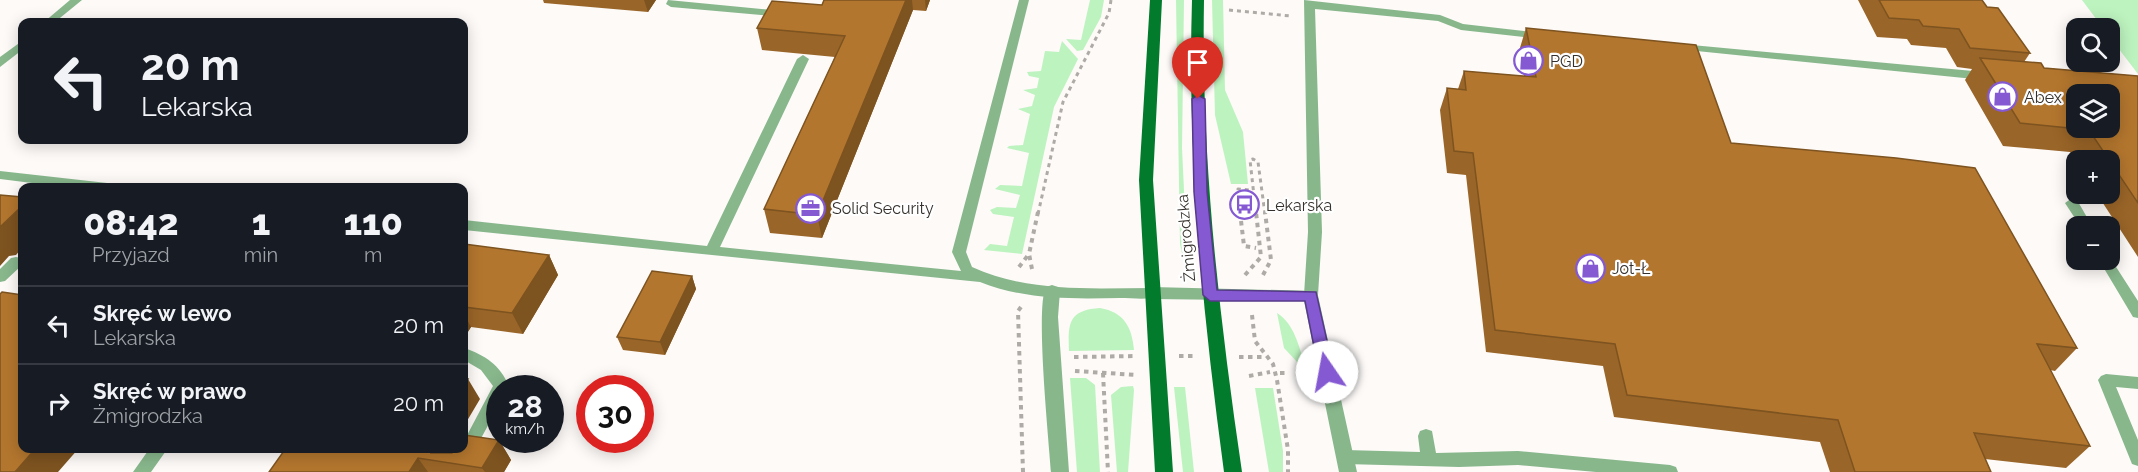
<!DOCTYPE html>
<html lang="pl">
<head>
<meta charset="utf-8">
<style>
	:root { --surface:#171b24; --page:#20242c; --text:#f1f3f6; --muted:#9ea1a6; --line:#363941 }
	body { margin:0; font-family:Raleway,sans-serif; background:var(--page); color:var(--text); height:100vh; display:flex; flex-direction:column; font-size:22px; white-space:nowrap }
	* { box-sizing:border-box; margin:0 }
	p { font-size:20px; color:var(--muted) }
	.icon { flex:none; width:33px; height:33px; fill:none; stroke:currentColor; stroke-width:2; stroke-linecap:round; stroke-linejoin:round }
	.map { position:relative; flex:1; overflow:hidden }
	.side { position:absolute; left:18px; top:183px; width:450px; height:270px; display:flex; flex-direction:column; background:var(--surface); border-radius:12px; box-shadow:0 3px 15px #0003 }
	.side>* { flex:none }
	.top-card { position:absolute; left:18px; top:18px; width:450px; height:126px; border-radius:12px; box-shadow:0 3px 15px #0003; background:#171b24; color:var(--text); overflow:hidden }
	.fabs { position:absolute; left:2066px; top:18px; display:grid; gap:12px }
	.fabs a { display:grid; place-items:center; width:54px; height:54px; border-radius:12px; background:var(--surface); box-shadow:0 3px 15px #0003; font-size:30px }
	.speed { position:absolute; left:486px; top:375px; display:flex; gap:12px; font-size:30px; font-weight:700; text-align:center }
	.speed>* { display:grid; place-content:center; width:78px; height:78px; border-radius:50%; background:var(--surface); box-shadow:0 3px 15px #0003; line-height:1 }
	.speed small { font-size:15px; font-weight:400 }
	.speed .limit { border:9px solid #d22; background:#fff; color:#111 }
	.pin { position:absolute; display:grid; place-items:center; width:51px; height:51px; color:#fff; margin:-62px -26px; border-radius:50% 50% 50% 0; rotate:-45deg; box-shadow:0 0 6px #0007 }
	.pin .icon { rotate:45deg }
	.me { position:absolute; width:66px; margin:-33px; rotate:348deg; stroke-linejoin:round; filter:drop-shadow(0 0 4px #0008) }
	.turn { display:flex; align-items:center; gap:21px; height:126px; padding:0 24px; font-size:27px }
	.turn .icon { width:78px; height:78px; stroke-width:2.5 }
	.turn b { display:block; font-size:42px; line-height:51px }
	.eta { display:flex; justify-content:space-evenly; align-items:center; height:102px; text-align:center }
	.eta b { font-size:36px; font-weight:800; line-height:42px }
	ul { padding:0; list-style:none }
	li { display:flex; align-items:center; gap:18px; height:78px; padding:0 24px; border-top:2px solid var(--line) }
	li div { flex:1 }
	li b { display:block; font-size:22px }
	li em { font-style:normal }
	.map>svg:first-child { display:block }
</style>
</head>
<body>
<div class="map">
<svg width="2138" height="472" viewBox="0 0 2138 472">
	<rect width="100%" height="100%" fill="#fdfaf8"/>
	<path fill="#bdf3bf" d="M1090,0H1104L1101,17L1083,50L1077,51L1066,39L1081,40Z
		M1176,0H1184L1182,148L1187,254L1182,253L1180,244Z
		M1212,0H1223L1225,90L1243,132L1248,184H1231L1215,115Z
		M2082,0H2138V74L2109,36V28H2103Z
		M1062,41L1078,59L1054,107L1022,254L984,250L990,244L1007,246L1014,217L993,214L990,210L997,207L1016,208L1020,195L995,189L1000,185L1022,186L1029,153L1007,148L1009,146L1023,145L1030,114L1018,109L1032,106L1035,95L1023,90L1037,88L1039,78L1029,76L1027,72L1041,71L1045,51L1059,52Z
		M1100,308C1124,312 1132,327 1134,350L1069,351C1068,324 1068,310 1100,308Z
		M1277,313C1295,325 1298,345 1305,364H1299L1284,348Z
		M1070,378H1086L1095,385L1100,472H1077Z
		M1133,386L1134,390L1128,472H1117L1111,395L1121,387Z
		M1185,387L1194,472H1183L1174,387Z
		M1255,388H1273L1283,451V472H1269Z"/>
	<g fill="none" stroke-linecap="round" stroke-linejoin="round">
		<path stroke="#aeaba7" stroke-width="3" stroke-dasharray="4 4" stroke-linecap="butt" d="M1229,10L1291,16
			M1038,214L1063,102L1109,13L1111,0
			M1241,214L1238,189L1249,190
			M1256,214L1250,160L1253,159L1258,162L1265,214"/>
		<path stroke="#aeaba7" stroke-width="4" stroke-dasharray="4.5 4.5" stroke-linecap="butt" d="M1240,212L1244,246L1256,248
			M1019,267L1029,254
			M1032,269L1029,254L1038,212
			M1245,275L1261,257L1256,212
			M1263,275L1271,260L1265,212
			M1021,307L1018,311L1023,472
			M1252,315L1255,341L1273,364L1277,380L1288,450V472
			M1179,356H1196
			M1074,357L1136,356
			M1239,357H1266
			M1075,371L1137,375
			M1103,373L1108,472
			M1280,373H1287
			M1249,376L1270,372"/>
		<path fill="#88b78c" fill-rule="evenodd" d="M70,0H82L55,22H44Z
			M668,0L783,11L789,14L783,17L671,7L666,4Z
			M1019,0H1029L966,252L972,267C1029,293 1091,288 1152,288L1157,289L1159,293L1157,297C1146,300 1132,298 1120,298C1073,299 1025,300 980,282L464,230V220L707,246L797,59L803,55L809,59L720,247L961,271L952,252Z
			M1304,0L1440,15L1463,24L1542,33L1548,36L1542,39L1461,30L1438,21L1315,9L1322,232L1318,295L1316,299H1306L1304,295L1308,232Z
			M22,41V50L0,67V57Z
			M1681,44L1984,72L1990,76L1984,80L1677,49L1675,47Z
			M0,171L116,184L122,188H72L0,179Z
			M2072,198L2077,200L2092,226H2080L2065,203Z
			M2109,256L2138,301V318L2133,317L2099,260H2109Z
			M16,257L21,258V266L5,281L0,282V269L11,258Z
			M464,348C485,355 500,365 509,386L507,388H500V403L463,472H447L459,448H464V441L493,386L481,370L464,360Z
			M2106,374L2138,377V389L2116,387L2138,440V466L2132,464L2130,459L2098,380L2101,376Z
			M1426,429L1432,431L1436,453L1518,451L1670,465L1676,467L1678,472H1596L1518,465L1459,467L1345,464L1339,462L1337,457L1339,452L1345,450L1420,452L1418,436L1420,431Z
			M150,448H168L151,472H133Z"/>
		<path fill="#88b78c" fill-rule="evenodd" d="M1052,285L1058,287L1060,291L1058,317L1069,472H1051C1049,441 1035,307 1046,287Z
			M1152,287L1317,291L1357,472H1339L1304,301L1152,299L1146,297L1144,293L1146,289Z"/>
		<path fill="#037b2c" fill-rule="evenodd" d="M1150,0H1162L1153,180L1173,472H1155L1139,180Z
			M1192,0H1204C1201,159 1219,315 1242,472H1224C1203,315 1187,159 1192,0Z"/>
	</g>
	<path fill="#9a6528" d="M543,0H656L648,12L544,3Z
		M824,0H930L926,11L913,10L822,238L770,233L764,209L835,57L762,50L757,28L822,5Z
		M1858,0H1982L1987,7L2030,53L2024,62L2044,68L2138,76V257L2097,194H2109V160L2076,161L2070,152L2003,146L1965,80L1972,69L1957,67L1946,48L1911,45L1907,39L1877,37Z
		M1526,28L1731,143L2077,348L2055,371L2050,370L2090,446L2066,468L1985,459L1991,472H1830L1820,442L1614,417L1603,366L1486,352L1466,175L1447,173L1440,110L1447,88L1458,89L1464,71L1524,76L1519,51Z
		M464,244L549,255L558,275L523,334L471,327L464,338Z
		M692,276L696,289L665,355L623,350L617,337Z
		M499,440L511,460L504,472H269L454,450Z"/>
	<path fill="#7d5320" d="M644,0H656L648,12Z
		M906,0H912L913,10L822,238L817,215Z
		M925,0H930L926,11Z
		M22,206V248L16,255L9,256L0,266V227Z
		M549,255L558,275L523,334L512,313Z
		M692,276L696,289L665,355L660,342Z
		M464,314L471,327L464,338Z
		M468,379L480,399L464,426V386Z
		M499,440L511,460L504,472H485L482,468Z
		M36,448H79L58,472H15Z
		M433,448H453L455,451L449,463L431,453Z
		M418,458L428,472H409Z"/>
	<path fill="#b3762e" stroke="#7d5320" stroke-width="1.5" fill-rule="evenodd" d="M824,0H906L817,215L764,209L845,36L757,28L772,1L822,5Z
		M1879,0H1982L1987,7L1998,8L2030,53L1970,48L1959,29L1923,26L1919,20L1889,18Z
		M1526,28L1696,45L1731,143L1896,158L1975,168L2077,348L2037,344L2090,446L1974,433L1991,472H1855L1838,420L1627,395L1615,344L1495,330L1473,153L1454,151L1447,88L1466,90L1464,71L1536,77Z
		M1980,58L2041,63L2044,68L2138,76V203L2089,130L2020,123ZM2076,94H2109V128H2076Z
		M0,195L22,197V206L0,227Z
		M464,244L549,255L512,313L464,307Z
		M652,271L692,276L660,342L617,337Z
		M2,292L22,295V448H36L15,472H0V294Z
		M464,379H468L464,386Z
		M464,435L499,440L482,468L418,458L409,472H269L286,448H433L431,453H452L455,448H464Z"/>
	<path fill="#8459d2" stroke="#563a88" stroke-width="1.5" d="M1198,95L1205,99L1207,192L1217,290L1316,292L1334,372L1332,376H1321L1319,372L1305,301H1210L1203,295L1194,192L1192,99Z"/>
	<defs>
		<symbol id="shop-ring" viewBox="-11 -11 22 22"><circle r="9.5" fill="#fff" stroke="#8459d2" stroke-width="1.5"/><path d="M-5-2.5h2.3a2.7 3.5 0 0 1 5.4 0H5L5.5 6h-11ZM-1.5-2.5h3a1.5 2.3 0 0 0-3 0Z" fill="#8459d2"/></symbol>
		<symbol id="bus-ring" viewBox="-11 -11 22 22"><circle r="9.5" fill="#fff" stroke="#8459d2" stroke-width="1.5"/><path d="M-5-6H5V4H4V6H2V4H-2V6H-4V4H-5ZM-3.5-4V0h7V-4ZM-3.5 1.2v1.5H-2V1.2ZM2 1.2v1.5H3.5V1.2Z" fill="#8459d2"/></symbol>
		<symbol id="office-ring" viewBox="-11 -11 22 22"><circle r="9.5" fill="#fff" stroke="#8459d2" stroke-width="1.5"/><path d="M-6-3h4V-5.5h4V-3h4V5H-6ZM-1-4.5V-3h2v-1.5ZM-6 0V1H6V0Z" fill="#8459d2"/></symbol>
	</defs>
	<g fill-rule="evenodd">
		<use href="#shop-ring" x="1512" y="44" width="33" height="33"/>
		<use href="#shop-ring" x="1986" y="80" width="33" height="33"/>
		<use href="#bus-ring" x="1228" y="188" width="33" height="33"/>
		<use href="#office-ring" x="794" y="192" width="33" height="33"/>
		<use href="#shop-ring" x="1574" y="252" width="33" height="33"/>
	</g>
	<g text-anchor="middle" dominant-baseline="central" stroke-width="4.5" stroke-linejoin="round" paint-order="stroke">
		<g font-size="16" fill="#35302b" stroke="#fff" text-anchor="start">
			<text x="1550" y="61">PGD</text>
			<text x="2024" y="97">Abex</text>
			<text x="1266" y="205">Lekarska</text>
			<text x="832" y="208">Solid Security</text>
			<text x="1612" y="268">Jot-Ł</text>
		</g>
		<g font-size="16" fill="#35302b" stroke="#fff">
			<text transform="translate(1186 238) rotate(-95)">Żmigrodzka</text>
		</g>
	</g>
</svg>
<div class="fabs">
<a><svg class="icon" aria-label="search" viewBox="0 0 24 24"><circle cx="10" cy="10" r="6"/><path d="M15 15l6 6"/></svg></a>
<a><svg class="icon" aria-label="layers" viewBox="0 0 24 24"><path d="M12 4l9 5-9 5-9-5zM3 14l9 5 9-5"/></svg></a>
<a>+</a>
<a>−</a>
</div>
<div class="speed"><div>28<small>km/h</small></div><div class="limit">30</div></div>
<div class="pin" style="left:1198px;top:99px;background:#d93025"><svg class="icon" aria-label="arrive" viewBox="0 0 24 24"><path d="M6 21V4h12l-3 4 3 4H6"/></svg></div>
<svg class="me" style="left:1327px;top:372px" viewBox="-20 -20 40 40"><circle r="19" fill="#fff"/><path d="M0-13L10 11 0 6-10 11z" fill="#8459d2"/></svg>
<div class="top-card">
<div class="turn"><svg class="icon" aria-label="left" viewBox="0 0 24 24"><path d="M17 20v-9H6M10 6l-5 5 5 5"/></svg><div><b>20 m</b>Lekarska</div></div>
</div>
<section class="side">
<div class="eta">
<div><b>08:42</b><p>Przyjazd</p></div>
<div><b>1</b><p>min</p></div>
<div><b>110</b><p>m</p></div>
</div>
<ul>
<li><svg class="icon" aria-label="left" viewBox="0 0 24 24"><path d="M17 20v-9H6M10 6l-5 5 5 5"/></svg><div><b>Skręć w lewo</b><p>Lekarska</p></div><em>20 m</em></li>
<li><svg class="icon" aria-label="right" viewBox="0 0 24 24"><path d="M7 20v-9h11M14 6l5 5-5 5"/></svg><div><b>Skręć w prawo</b><p>Żmigrodzka</p></div><em>20 m</em></li>
</ul>
</section>
</div>
</body>
</html>
